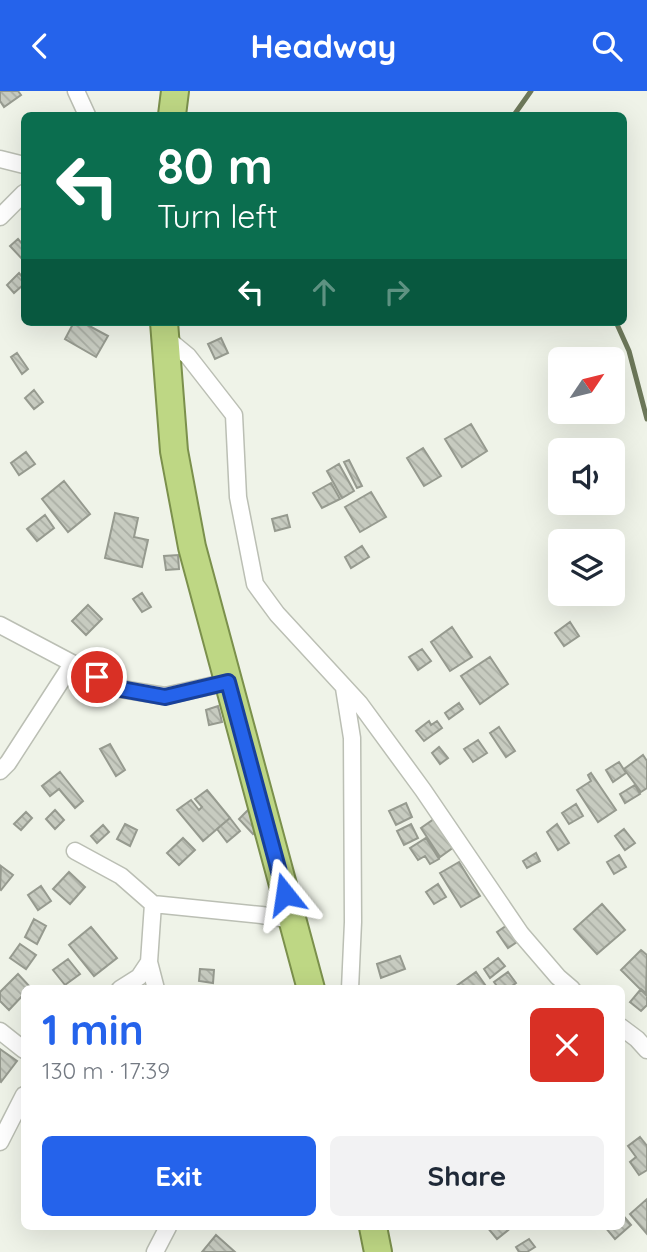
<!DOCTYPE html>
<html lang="en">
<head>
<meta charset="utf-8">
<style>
	:root { --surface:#fff; --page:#f2f2f3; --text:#1f2937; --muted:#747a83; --accent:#2563eb }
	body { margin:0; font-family:Quicksand,sans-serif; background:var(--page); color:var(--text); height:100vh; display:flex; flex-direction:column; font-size:26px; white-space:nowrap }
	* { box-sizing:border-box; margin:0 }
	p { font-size:23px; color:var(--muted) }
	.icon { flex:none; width:38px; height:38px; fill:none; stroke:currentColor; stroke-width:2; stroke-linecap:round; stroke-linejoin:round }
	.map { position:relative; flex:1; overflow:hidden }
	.sheet { position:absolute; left:21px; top:894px; width:604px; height:245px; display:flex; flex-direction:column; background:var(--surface); border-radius:10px; box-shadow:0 7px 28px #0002 }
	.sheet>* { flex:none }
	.top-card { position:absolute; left:21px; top:21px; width:606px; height:214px; border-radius:10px; box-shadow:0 7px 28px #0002; background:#0b6e4f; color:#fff; overflow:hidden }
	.needle { width:46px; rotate:55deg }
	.buttons { position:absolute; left:548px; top:256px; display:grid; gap:14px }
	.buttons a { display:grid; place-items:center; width:77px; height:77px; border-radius:10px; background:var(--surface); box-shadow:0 7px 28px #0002; font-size:35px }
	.pin { position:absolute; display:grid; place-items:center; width:60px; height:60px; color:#fff; margin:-30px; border:4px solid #fff; border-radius:50%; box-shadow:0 2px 7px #0007 }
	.me { position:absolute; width:77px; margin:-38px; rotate:345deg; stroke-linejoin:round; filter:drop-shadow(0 0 5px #0008) }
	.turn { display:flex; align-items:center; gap:24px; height:147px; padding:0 21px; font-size:32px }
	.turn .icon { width:91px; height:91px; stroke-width:2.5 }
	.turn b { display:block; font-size:49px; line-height:60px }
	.lanes { display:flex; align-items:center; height:66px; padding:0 21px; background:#0003; justify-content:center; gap:35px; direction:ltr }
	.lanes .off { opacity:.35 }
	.round { display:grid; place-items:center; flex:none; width:74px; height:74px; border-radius:10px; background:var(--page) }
	.head { display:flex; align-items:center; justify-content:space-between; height:119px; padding:0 21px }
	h1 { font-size:42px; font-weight:800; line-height:52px; color:var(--accent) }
	.button { display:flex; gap:14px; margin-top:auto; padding:14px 21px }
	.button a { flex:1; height:80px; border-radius:10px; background:var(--accent); color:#fff; font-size:28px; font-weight:800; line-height:80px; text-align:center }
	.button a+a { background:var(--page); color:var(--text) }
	header { display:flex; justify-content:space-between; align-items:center; height:91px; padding:0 21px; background:var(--accent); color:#fff; font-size:32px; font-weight:800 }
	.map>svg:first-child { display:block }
</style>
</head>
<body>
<header><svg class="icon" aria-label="back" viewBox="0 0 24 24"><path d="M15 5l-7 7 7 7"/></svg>Headway<svg class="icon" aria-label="search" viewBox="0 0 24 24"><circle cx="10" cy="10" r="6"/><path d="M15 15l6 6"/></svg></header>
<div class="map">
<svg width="647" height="1161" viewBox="0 0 647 1161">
	<defs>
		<pattern id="building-back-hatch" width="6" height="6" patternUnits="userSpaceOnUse" patternTransform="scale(1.75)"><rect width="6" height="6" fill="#c7cbc0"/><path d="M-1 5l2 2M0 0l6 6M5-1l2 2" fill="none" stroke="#aaaea4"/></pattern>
	</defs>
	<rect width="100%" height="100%" fill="#eff3e8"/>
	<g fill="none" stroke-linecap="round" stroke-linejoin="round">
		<path stroke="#6d785a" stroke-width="5" d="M514,24L531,0
			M616,231L629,260L647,328"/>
	</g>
	<path fill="url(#building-back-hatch)" stroke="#969a8f" stroke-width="2" d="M0,0H18L21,4L4,16L0,10Z
		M18,148L24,155V170L10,155Z
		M19,182L24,188V193L14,202L7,194Z
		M74,231H82L108,245L96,266L65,248Z
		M221,247L228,262L215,268L208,253Z
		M17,262L28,278L22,283L11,266Z
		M34,299L43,311L34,318L25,307Z
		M471,333L487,360L462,376L445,348Z
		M423,357L441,385L424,395L407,367Z
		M26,361L35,373L19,384L11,372Z
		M349,369L362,395L357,397L344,371Z
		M339,373L354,400L342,407L327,380Z
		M64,390L90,423L68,441L42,408Z
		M331,392L340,408L322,417L313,402Z
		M371,401L386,426L360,441L345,416Z
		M115,422L138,427L134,446L148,449L142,476L105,467Z
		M45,424L54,437L37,450L27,438Z
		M287,424L290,436L275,440L272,428Z
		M362,455L369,466L351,477L345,466Z
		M178,464L179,478L166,479L164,465Z
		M142,502L151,516L142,521L133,508Z
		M88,514L102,528L86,544L72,530Z
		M570,531L579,545L564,555L555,542Z
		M452,536L472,566L450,580L431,551Z
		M422,558L431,570L418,579L409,566Z
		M490,566L508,593L480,613L461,585Z
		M459,612L463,618L449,628L445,622Z
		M218,615L222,631L209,634L206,619Z
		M429,630L431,634L437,630L442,637L424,650L416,640Z
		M499,636L515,660L506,666L490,642Z
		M478,649L487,662L473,671L464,658Z
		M110,653L125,679L116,685L100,658Z
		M439,656L448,667L440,673L432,662Z
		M643,664L647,670V697L641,701L624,678Z
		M619,671L626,682L613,691L606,679Z
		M60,681L83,710L75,717L59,698L50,705L42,695Z
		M591,682L616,719L598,731L577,699L591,690L588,684Z
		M635,694L640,703L625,712L620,703Z
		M207,699L230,727L203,750L177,719L191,709L199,719L202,716L195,708Z
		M406,712L412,726L396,734L389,720Z
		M576,713L583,725L569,733L562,722Z
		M55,719L64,729L55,738L46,728Z
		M248,719L263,734L253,743L239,728Z
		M26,721L32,727L21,739L14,733Z
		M230,727L240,740L227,751L217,738Z
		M434,728L454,756L440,766L421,737Z
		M125,733L137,739L130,755L117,748Z
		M411,733L418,747L404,754L397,740Z
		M557,733L569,752L558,759L547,741Z
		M103,734L109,741L97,752L91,745Z
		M624,738L635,752L625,759L615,745Z
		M183,747L195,759L179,774L167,762Z
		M426,747L439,768L430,773L425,765L418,769L410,757Z
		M536,762L540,770L527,777L523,770Z
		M619,764L626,776L614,783L607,771Z
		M459,771L480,805L461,816L440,782Z
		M1,775L13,784L1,799L0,798Z
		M69,781L85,796L70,813L53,798Z
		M438,793L446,806L434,813L426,801Z
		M41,795L51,810L38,819L28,804Z
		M602,813L625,839L597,863L574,838Z
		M34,828L46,835L37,853L25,846Z
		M506,835L517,851L508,857L497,841Z
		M91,836L117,867L94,885L69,854Z
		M20,853L36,864L26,878L10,867Z
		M641,859L647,864L646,904L621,879Z
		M400,865L405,878L381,887L377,873Z
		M498,867L505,875L490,887L484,878Z
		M68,868L80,883L65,894L53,879Z
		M200,878L214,879L213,892L199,890Z
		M476,881L488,898H452Z
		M508,881L516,892L508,898H499L494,891Z
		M18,883L31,897L24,898V903L9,919L0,910V901Z
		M641,898L647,903V914L641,920L630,911Z
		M0,958L17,970L1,991L0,990Z
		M640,1046L647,1055V1079L639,1084L630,1071L636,1066L628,1055Z
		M647,1108V1143L630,1123Z
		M621,1122L631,1134L615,1148L605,1136H621Z
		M487,1136H512L497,1148Z
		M216,1144L235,1161H202Z
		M529,1148L535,1156L527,1161H519L516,1156Z"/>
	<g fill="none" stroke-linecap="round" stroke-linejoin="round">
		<defs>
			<path id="minor" d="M76,0L87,24
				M0,68L24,74
				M0,126L24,102
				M165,246L188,265L234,324L238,406L255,493L277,523L360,613L423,699L521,843L558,886L572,898
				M0,534L121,598L165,605L228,591
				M344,597L352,647L353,831L350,898
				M0,680L8,672L72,573
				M75,760L121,785L153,813L261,824L293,829
				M153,813L149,871L156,898
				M120,898L139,886L149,871
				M621,936L637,948L647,959
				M0,940L24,959
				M0,1051L24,1004
				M155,1161L168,1136"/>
			<path id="trunk" d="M172,24L175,0
				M164,231L174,360L192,456L311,898
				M373,1136L378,1161"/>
		</defs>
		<use href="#minor" stroke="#bbbfb4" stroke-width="19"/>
		<use href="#trunk" stroke="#7b904c" stroke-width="30"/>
		<use href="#minor" stroke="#fff" stroke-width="16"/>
		<use href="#trunk" stroke="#bed784" stroke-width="26"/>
	</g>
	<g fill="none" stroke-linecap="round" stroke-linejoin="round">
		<defs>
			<path id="route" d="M97,586L121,598L165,606L228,591L285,803"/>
		</defs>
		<use href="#route" stroke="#184099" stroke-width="18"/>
		<use href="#route" stroke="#2563eb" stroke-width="12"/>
	</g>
</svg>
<div class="buttons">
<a><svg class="needle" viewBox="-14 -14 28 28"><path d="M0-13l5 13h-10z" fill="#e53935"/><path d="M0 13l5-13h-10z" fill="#747a83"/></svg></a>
<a><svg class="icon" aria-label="sound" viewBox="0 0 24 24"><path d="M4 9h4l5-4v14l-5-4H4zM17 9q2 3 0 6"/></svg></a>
<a><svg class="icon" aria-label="layers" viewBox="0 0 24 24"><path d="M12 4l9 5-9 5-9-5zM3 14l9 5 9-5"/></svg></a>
</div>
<div class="pin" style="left:97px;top:586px;background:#d93025"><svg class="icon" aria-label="arrive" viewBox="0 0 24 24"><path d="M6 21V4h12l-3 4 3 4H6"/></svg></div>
<svg class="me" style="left:285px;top:803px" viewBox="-20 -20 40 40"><path d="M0-17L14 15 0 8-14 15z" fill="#2563eb" stroke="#fff" stroke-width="4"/></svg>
<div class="top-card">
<div class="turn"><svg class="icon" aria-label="left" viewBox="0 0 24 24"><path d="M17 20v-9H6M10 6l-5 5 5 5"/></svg><div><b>80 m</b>Turn left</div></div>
<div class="lanes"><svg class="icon" aria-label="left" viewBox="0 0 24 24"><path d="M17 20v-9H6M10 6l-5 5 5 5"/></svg><svg class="icon off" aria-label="ahead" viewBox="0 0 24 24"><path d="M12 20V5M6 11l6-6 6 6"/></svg><svg class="icon off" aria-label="right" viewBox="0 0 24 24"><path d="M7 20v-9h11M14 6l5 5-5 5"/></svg></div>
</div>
<section class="sheet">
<div class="head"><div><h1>1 min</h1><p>130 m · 17:39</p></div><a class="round" style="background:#d93025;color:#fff"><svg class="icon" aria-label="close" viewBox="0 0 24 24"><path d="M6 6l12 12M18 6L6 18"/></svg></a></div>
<div class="button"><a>Exit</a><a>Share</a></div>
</section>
</div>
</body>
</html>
